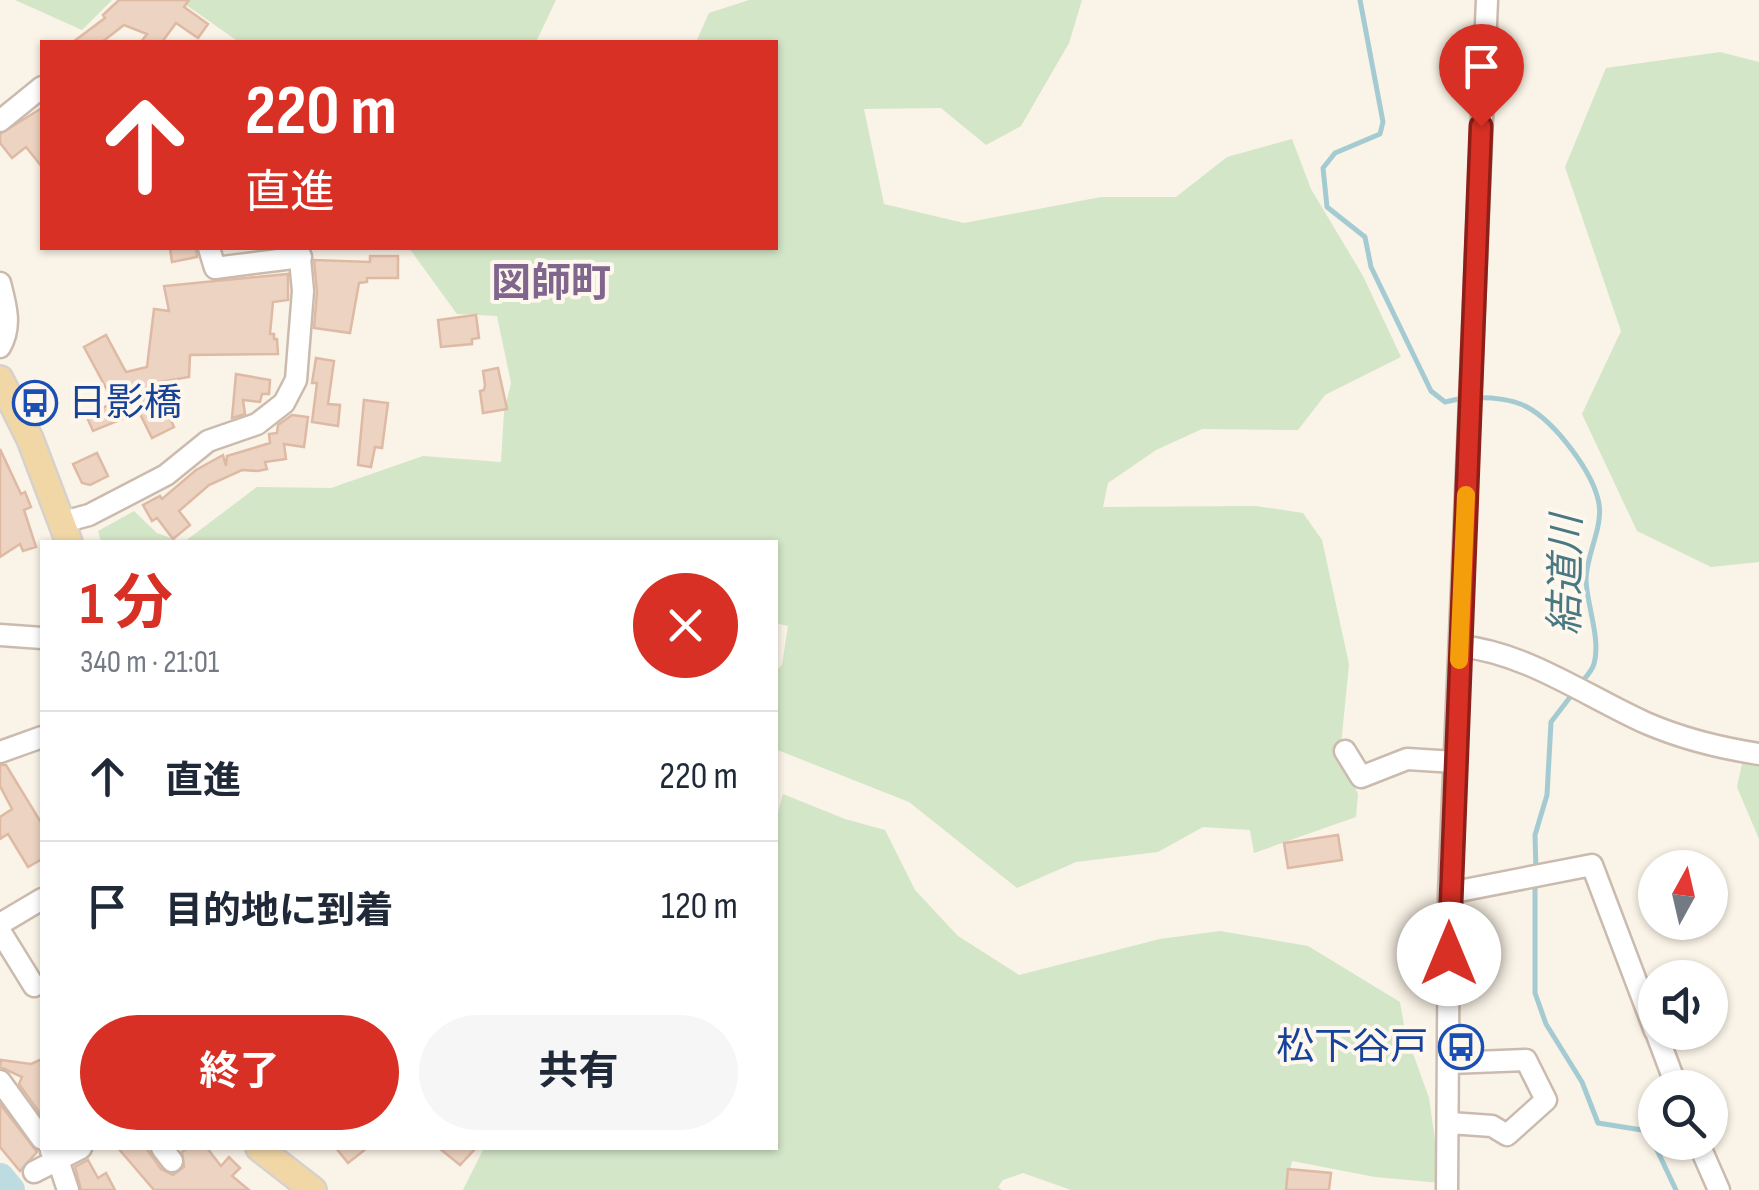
<!DOCTYPE html>
<html lang="ja">
<head>
<meta charset="utf-8">
<style>
	:root { --surface:#fff; --page:#f6f6f7; --text:#1f2937; --muted:#747a83; --line:#e0e1e3; --accent:#d93025 }
	body { margin:0; font-family:"Sofia Sans Condensed","Noto Sans JP",sans-serif; background:var(--page); color:var(--text); height:100vh; display:flex; flex-direction:column; font-size:38px; white-space:nowrap }
	* { box-sizing:border-box; margin:0 }
	p { font-size:32px; color:var(--muted) }
	.icon { flex:none; width:55px; height:55px; fill:none; stroke:currentColor; stroke-width:2; stroke-linecap:round; stroke-linejoin:round }
	.map { position:relative; flex:1; overflow:hidden }
	.details { position:absolute; left:40px; top:540px; width:738px; height:610px; display:flex; flex-direction:column; background:var(--surface); border-radius:0px; box-shadow:0 2px 8px #0004 }
	.details>* { flex:none }
	.hud { position:absolute; left:40px; top:40px; width:738px; height:210px; border-radius:0px; box-shadow:0 2px 8px #0004; background:#d93025; color:#fff; overflow:hidden }
	.needle { width:65px; rotate:8deg }
	.tools { position:absolute; left:1638px; top:850px; display:grid; gap:20px }
	.tools a { display:grid; place-items:center; width:90px; height:90px; border-radius:50%; background:var(--surface); box-shadow:0 2px 8px #0004; font-size:50px }
	.pin { position:absolute; display:grid; place-items:center; width:85px; height:85px; color:#fff; margin:-102px -42px; border-radius:50% 50% 50% 0; rotate:-45deg; box-shadow:0 0 10px #0007 }
	.pin .icon { rotate:45deg }
	.me { position:absolute; width:110px; margin:-55px; rotate:0deg; stroke-linejoin:round; filter:drop-shadow(0 0 8px #0008) }
	.turn { display:flex; align-items:center; gap:35px; height:210px; padding:0 40px; font-size:45px }
	.turn .icon { width:130px; height:130px; stroke-width:2.5 }
	.turn b { display:block; font-size:70px; line-height:85px }
	.round { display:grid; place-items:center; flex:none; width:105px; height:105px; border-radius:52px; background:var(--page) }
	.summary { display:flex; align-items:center; justify-content:space-between; height:170px; padding:0 40px }
	h1 { font-size:60px; font-weight:700; line-height:75px; color:var(--accent) }
	.cta { display:flex; gap:20px; margin-top:auto; padding:20px 40px }
	.cta a { flex:1; height:115px; border-radius:60px; background:var(--accent); color:#fff; font-size:40px; font-weight:700; line-height:115px; text-align:center }
	.cta a+a { background:var(--page); color:var(--text) }
	ul { padding:0; list-style:none }
	li { display:flex; align-items:center; gap:30px; height:130px; padding:0 40px; border-top:2px solid var(--line) }
	li div { flex:1 }
	li b { display:block; font-size:38px }
	li em { font-style:normal }
	.map>svg:first-child { display:block }
</style>
</head>
<body>
<div class="map">
<svg width="1759" height="1190" viewBox="0 0 1759 1190">
	<rect width="100%" height="100%" fill="#faf3e7"/>
	<path fill="#d3e6c7" d="M15,0H112L82,30Z
		M179,0H556L536,42H239Z
		M749,0H1082L1069,43L1021,126L986,145L941,108L864,109L884,204L964,223L1101,197H1176L1227,157L1292,139L1311,189L1363,276L1401,357L1325,395L1298,430L1202,429L1156,450L1108,483L1103,507L1256,506L1303,513L1322,540L1349,664L1340,755L1358,794L1356,817L1254,853L1250,830L1203,827L1158,852L1076,862L1017,888L909,802L775,749V672L782,665L788,626L775,623V542H184L257,487L331,488L423,456L501,462L504,412L511,383L497,316L457,314L409,248H775V42H696L709,13Z
		M1720,52L1759,62V562L1711,567L1637,531L1582,414L1621,331L1565,167L1606,68Z
		M134,511L157,533L182,542H101L98,531Z
		M1759,756V839L1737,787L1742,764Z
		M783,794L845,819L885,830L915,890L958,936L1019,975L1160,939L1220,931L1308,946L1400,1002L1405,1031L1429,1098L1441,1183L1375,1177L1292,1161L1286,1190H1071L1023,1173L1003,1180L998,1187L1002,1190H463L484,1148H775V824Z"/>
	<g fill="none" stroke-linecap="round" stroke-linejoin="round">
		<path stroke="#a5cbd2" stroke-width="5" d="M1360,0L1383,122L1380,134L1335,153L1323,168L1327,207L1365,237L1371,267L1431,391L1445,402L1463,398
			M1474,398C1490,397 1512,399 1527,407C1555,422 1594,473 1599,504C1603,528 1586,555 1586,580C1587,606 1601,639 1594,664C1592,671 1585,678 1581,683
			M1536,872L1535,835L1547,795L1551,722L1574,692
			M1535,882V993L1546,1024L1582,1082L1598,1123L1648,1131L1676,1190"/>
		<path stroke="#bddce2" stroke-width="30" d="M0,1178L10,1190"/>
	</g>
	<path fill="#edd3c1" stroke="#debaa4" stroke-width="2.5" d="M119,0H189L184,7L208,24L198,38L176,23L162,42H141L147,34L124,25L102,42H73L105,18L103,15Z
		M42,108V167L26,147L12,158L0,143V134Z
		M170,248H196L197,257L172,262Z
		M370,256H398V278H367V282L359,283L350,333L314,328L317,292L314,260L370,262Z
		M288,274V300L273,302L270,334H274V339H277L278,354L190,355L189,377L154,383L161,412L166,410L174,427L152,438L139,412L93,431L86,415L114,403L84,347L106,335L126,372L147,367L154,309L169,311L164,286Z
		M476,315L479,338L472,339V344L441,347L438,320Z
		M316,358L334,361L328,404L340,405L338,426L312,422L317,383H312Z
		M498,368L507,409L483,413L480,391L484,390L485,385L483,371Z
		M236,374L270,380L269,394H262L260,402L243,400L245,414L232,418Z
		M364,400L388,403L382,448L375,447L371,467L358,465Z
		M292,415L308,417L304,447L284,444L286,459L265,462L267,469L258,471L242,470L209,485L179,511L190,525L173,539L157,518L152,521L143,505L160,496L162,499L196,470L223,455L226,466L227,456L270,443L269,434L277,433L278,425Z
		M0,449L21,494L25,492L31,507L24,510L36,547L23,551L20,544L0,557Z
		M97,453L108,476L90,485L82,483L73,464Z
		M0,765H6L42,824V859L28,867L8,834L0,839V817L12,809L0,786Z
		M1338,835L1342,860L1288,868L1284,843Z
		M42,1059V1116L19,1084L22,1077L0,1067L1,1060L31,1064Z
		M0,1104L37,1152L20,1171L0,1147Z
		M118,1148H146L161,1169L173,1175L184,1167L182,1152L188,1148H207L221,1166L229,1157L240,1168L232,1176L249,1190H154Z
		M336,1148H367L348,1163Z
		M439,1148H476L460,1165Z
		M88,1160L98,1178L106,1173L115,1190H81L75,1167Z
		M1288,1169L1331,1173L1329,1190H1286Z"/>
	<g fill="none" stroke-linecap="round" stroke-linejoin="round">
		<defs>
			<path id="minor" d="M0,121L42,87
				M209,248L215,268L301,257
				M0,283C6,306 12,326 0,347
				M63,522L89,515L166,475L208,441L257,424L284,403L296,380L303,291L299,248
				M0,635L42,638
				M1460,646C1527,653 1586,696 1646,723C1683,739 1720,748 1759,754
				M1345,751L1361,777L1407,759L1455,762
				M0,752L42,737
				M1449,893L1592,865L1655,1031
				M0,924L42,899
				M0,931L34,986
				M1656,1032L1677,1088
				M0,1081L42,1139
				M1450,1123L1492,1126L1507,1135L1546,1100L1526,1060L1450,1063
				M1698,1142L1719,1190
				M162,1148L172,1161
				M51,1151L58,1160L68,1190
				M34,1172L81,1148
				M1447,1190L1449,893L1487,0"/>
			<path id="major" d="M0,379L30,439L69,542
				M259,1148L313,1190"/>
		</defs>
		<use href="#minor" stroke="#cbbbae" stroke-width="25"/>
		<use href="#major" stroke="#d7d1cd" stroke-width="30"/>
		<use href="#minor" stroke="#fff" stroke-width="20"/>
		<use href="#major" stroke="#f2d7a6" stroke-width="25"/>
	</g>
	<g fill="none" stroke-linecap="round" stroke-linejoin="round">
		<defs>
			<path id="route" d="M1449,954L1481,126"/>
		</defs>
		<use href="#route" stroke="#8d1f18" stroke-width="25"/>
		<use href="#route" stroke="#d93025" stroke-width="18"/>
		<path stroke="#f59e0b" stroke-width="18" d="M1459,660L1466,495"/>
	</g>
	<defs>
		<symbol id="bus-ring" viewBox="-11 -11 22 22"><circle r="9.5" fill="#fdf7ed" stroke="#1a4fb4" stroke-width="1.5"/><path d="M-5-6H5V4H4V6H2V4H-2V6H-4V4H-5ZM-3.5-4V0h7V-4ZM-3.5 1.2v1.5H-2V1.2ZM2 1.2v1.5H3.5V1.2Z" fill="#1a4fb4"/></symbol>
	</defs>
	<g fill-rule="evenodd">
		<use href="#bus-ring" x="10" y="378" width="50" height="50"/>
		<use href="#bus-ring" x="1436" y="1022" width="50" height="50"/>
	</g>
	<g text-anchor="middle" dominant-baseline="central" stroke-width="8" stroke-linejoin="round" paint-order="stroke">
		<g font-size="38" fill="#164399" stroke="#fdf7ed" text-anchor="start">
			<text x="68" y="403">日影橋</text>
			<text x="1428" y="1047" text-anchor="end">松下谷戸</text>
		</g>
		<g font-size="40" font-weight="bold" fill="#80668d" stroke="#fdf7ed">
			<text x="551" y="284">図師町</text>
		</g>
		<g font-size="40" font-style="italic" fill="#4a7882" stroke="#fdf7ed">
			<text transform="translate(1567 575) rotate(-89)">結道川</text>
		</g>
	</g>
</svg>
<div class="tools">
<a><svg class="needle" viewBox="-14 -14 28 28"><path d="M0-13l5 13h-10z" fill="#e53935"/><path d="M0 13l5-13h-10z" fill="#747a83"/></svg></a>
<a><svg class="icon" aria-label="sound" viewBox="0 0 24 24"><path d="M4 9h4l5-4v14l-5-4H4zM17 9q2 3 0 6"/></svg></a>
<a><svg class="icon" aria-label="search" viewBox="0 0 24 24"><circle cx="10" cy="10" r="6"/><path d="M15 15l6 6"/></svg></a>
</div>
<div class="pin" style="left:1481px;top:126px;background:#d93025"><svg class="icon" aria-label="arrive" viewBox="0 0 24 24"><path d="M6 21V4h12l-3 4 3 4H6"/></svg></div>
<svg class="me" style="left:1449px;top:954px" viewBox="-20 -20 40 40"><circle r="19" fill="#fff"/><path d="M0-13L10 11 0 6-10 11z" fill="#d93025"/></svg>
<div class="hud">
<div class="turn"><svg class="icon" aria-label="ahead" viewBox="0 0 24 24"><path d="M12 20V5M6 11l6-6 6 6"/></svg><div><b>220 m</b>直進</div></div>
</div>
<section class="details">
<div class="summary"><div><h1>1 分</h1><p>340 m · 21:01</p></div><a class="round" style="background:#d93025;color:#fff"><svg class="icon" aria-label="close" viewBox="0 0 24 24"><path d="M6 6l12 12M18 6L6 18"/></svg></a></div>
<ul>
<li><svg class="icon" aria-label="ahead" viewBox="0 0 24 24"><path d="M12 20V5M6 11l6-6 6 6"/></svg><div><b>直進</b></div><em>220 m</em></li>
<li><svg class="icon" aria-label="arrive" viewBox="0 0 24 24"><path d="M6 21V4h12l-3 4 3 4H6"/></svg><div><b>目的地に到着</b></div><em>120 m</em></li>
</ul>
<div class="cta"><a>終了</a><a>共有</a></div>
</section>
</div>
</body>
</html>
